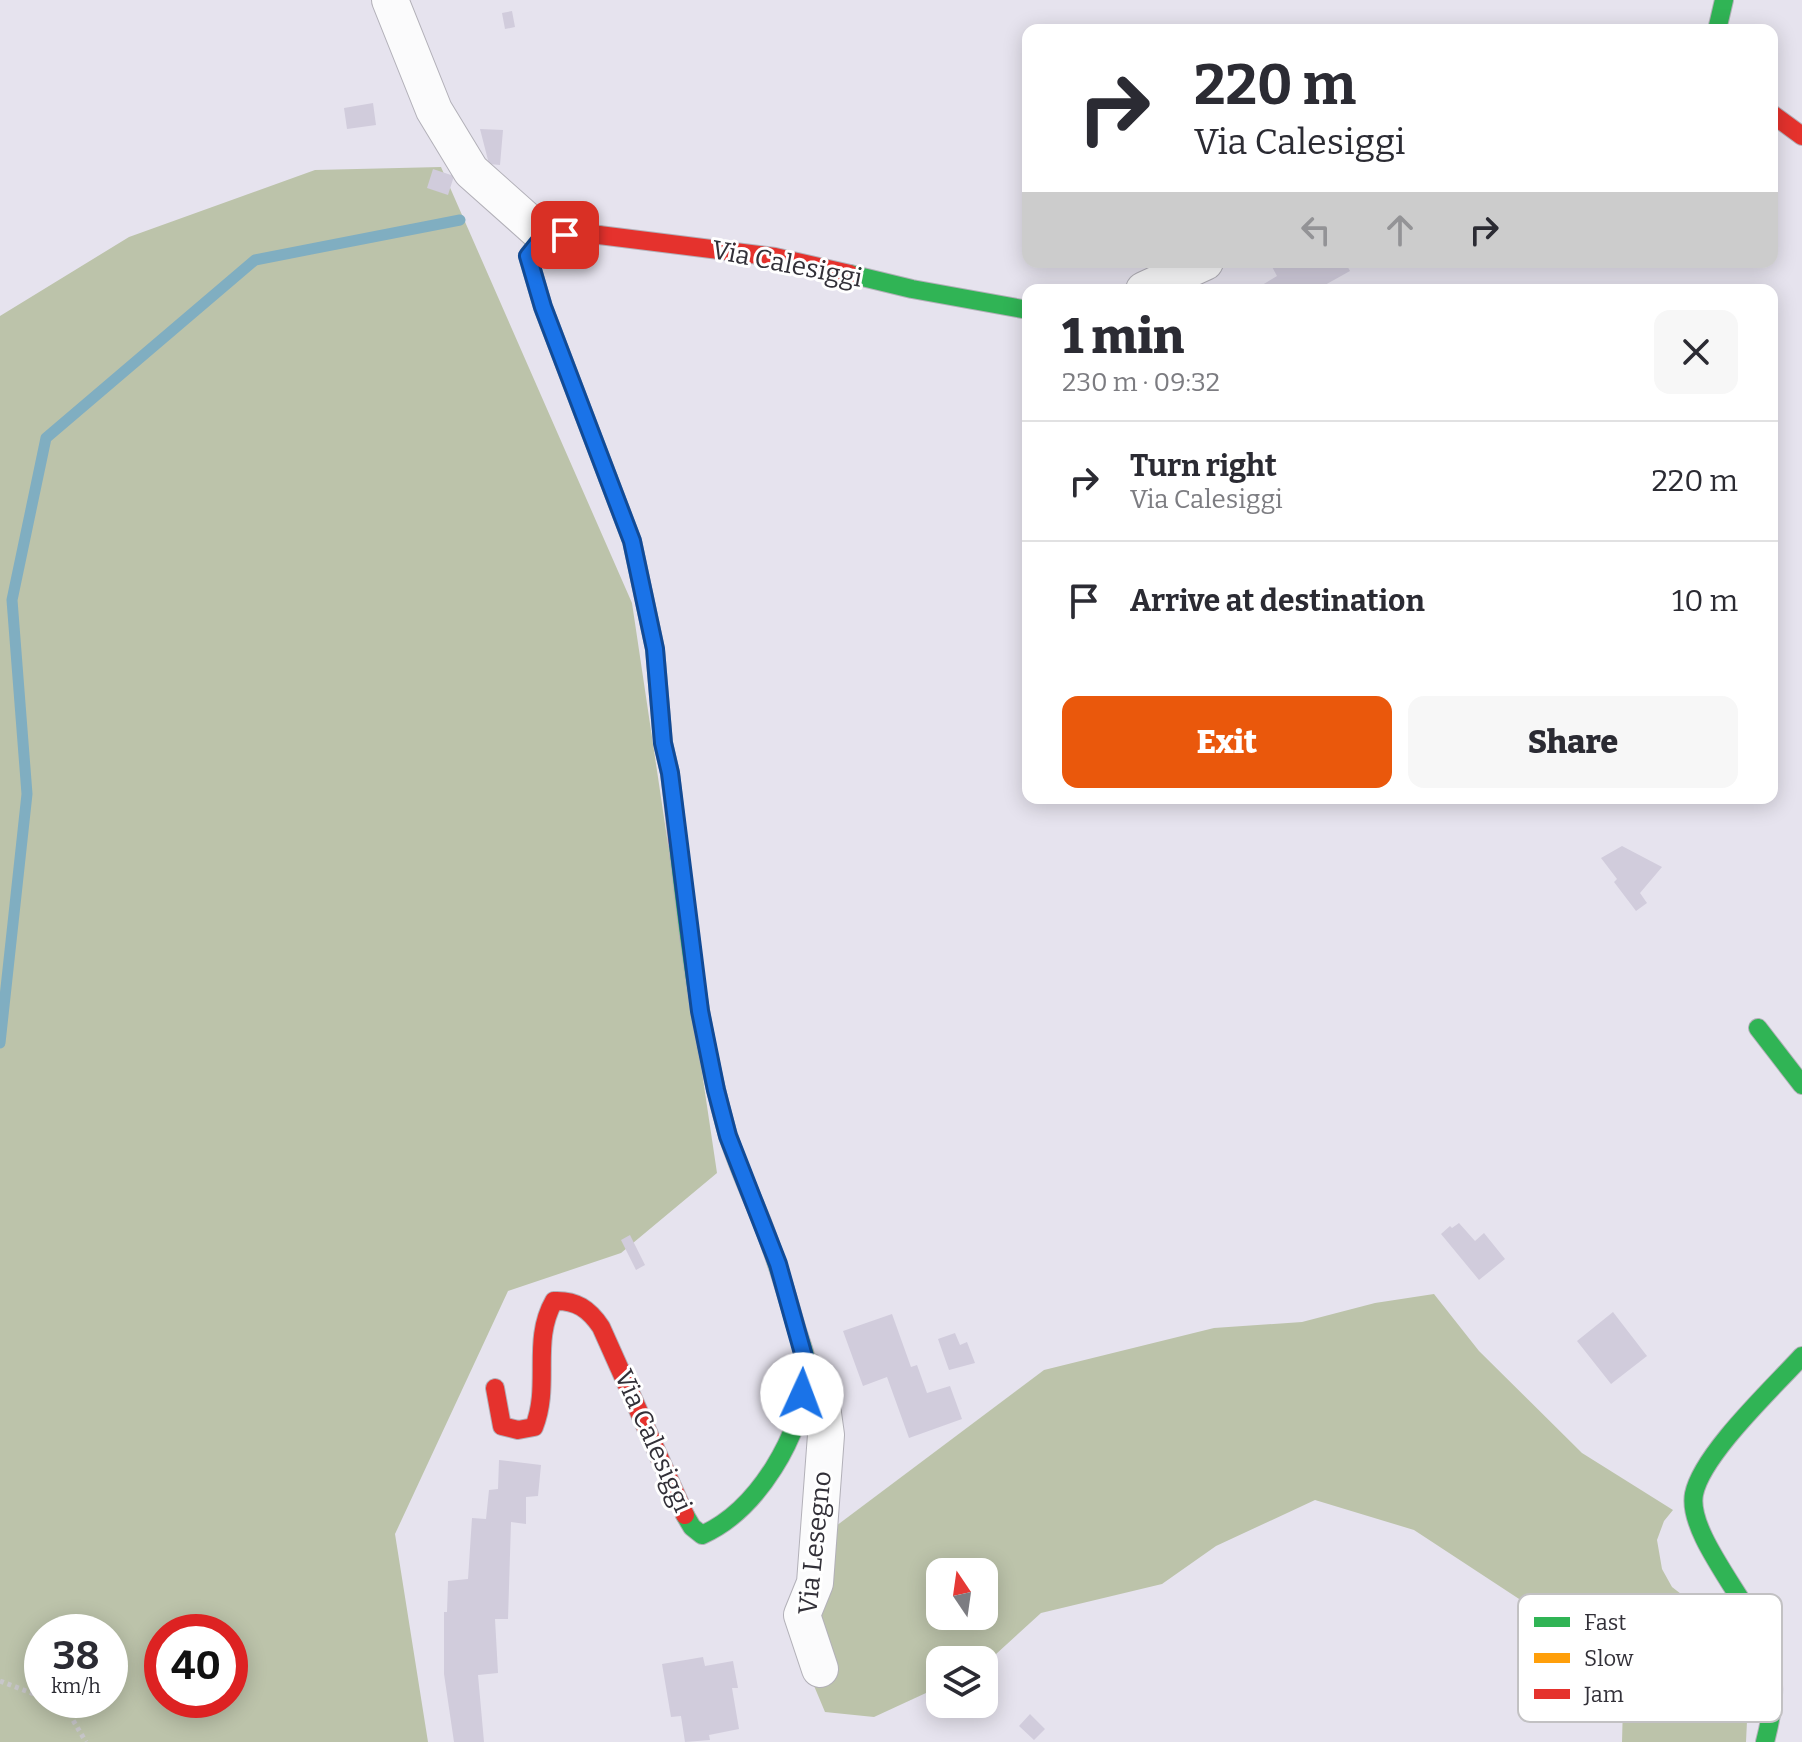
<!DOCTYPE html>
<html lang="en">
<head>
<meta charset="utf-8">
<style>
	:root { --surface:#fff; --page:#f7f7f7; --text:#2b2b33; --muted:#7c7c81; --line:#e1e1e2; --accent:#ea580c }
	body { margin:0; font-family:Bitter,serif; background:var(--page); color:var(--text); height:100vh; display:flex; flex-direction:column; font-size:30px; white-space:nowrap }
	* { box-sizing:border-box; margin:0 }
	p { font-size:26px; color:var(--muted) }
	.icon { flex:none; width:44px; height:44px; fill:none; stroke:currentColor; stroke-width:2; stroke-linecap:round; stroke-linejoin:round }
	.map { position:relative; flex:1; overflow:hidden }
	.drawer { position:absolute; left:1022px; top:284px; width:756px; height:520px; display:flex; flex-direction:column; background:var(--surface); border-radius:16px; box-shadow:0 4px 20px #0003 }
	.drawer>* { flex:none }
	.hud { position:absolute; left:1022px; top:24px; width:756px; height:244px; border-radius:16px; box-shadow:0 4px 20px #0003; background:#fff; color:var(--text); overflow:hidden }
	.needle { width:52px; rotate:347deg }
	.tools { position:absolute; left:926px; top:1558px; display:grid; gap:16px }
	.tools a { display:grid; place-items:center; width:72px; height:72px; border-radius:16px; background:var(--surface); box-shadow:0 4px 20px #0003; font-size:40px }
	.speed { position:absolute; left:24px; top:1614px; display:flex; gap:16px; font-size:40px; font-weight:700; text-align:center }
	.speed>* { display:grid; place-content:center; width:104px; height:104px; border-radius:50%; background:var(--surface); box-shadow:0 4px 20px #0003; line-height:1 }
	.speed small { font-size:20px; font-weight:400 }
	.speed .limit { border:12px solid #d22; background:#fff; color:#111 }
	.pin { position:absolute; display:grid; place-items:center; width:68px; height:68px; color:#fff; margin:-34px; border-radius:16px; box-shadow:0 4px 12px #0006 }
	.me { position:absolute; width:88px; margin:-44px; rotate:2deg; stroke-linejoin:round; filter:drop-shadow(0 0 6px #0008) }
	.turn { display:flex; align-items:center; gap:28px; height:168px; padding:0 40px; font-size:36px }
	.turn .icon { width:104px; height:104px; stroke-width:2.5 }
	.turn b { display:block; font-size:56px; line-height:68px }
	.lanes { display:flex; align-items:center; height:76px; padding:0 40px; background:#0003; justify-content:center; gap:40px; direction:ltr }
	.lanes .off { opacity:.35 }
	.round { display:grid; place-items:center; flex:none; width:84px; height:84px; border-radius:16px; background:var(--page) }
	.summary { display:flex; align-items:center; justify-content:space-between; height:136px; padding:0 40px }
	h1 { font-size:48px; font-weight:800; line-height:60px }
	.button { display:flex; gap:16px; margin-top:auto; padding:16px 40px }
	.button a { flex:1; height:92px; border-radius:16px; background:var(--accent); color:#fff; font-size:32px; font-weight:800; line-height:92px; text-align:center }
	.button a+a { background:var(--page); color:var(--text) }
	ul { padding:0; list-style:none }
	li { display:flex; align-items:center; gap:24px; height:120px; padding:0 40px; border-top:2px solid var(--line) }
	li div { flex:1 }
	li b { display:block; font-size:30px }
	li em { font-style:normal }
	.map>svg:first-child { display:block }
</style>
</head>
<body>
<div class="map">
<svg width="1802" height="1742" viewBox="0 0 1802 1742">
	<rect width="100%" height="100%" fill="#e6e3ee"/>
	<path fill="#bcc3aa" fill-rule="evenodd" d="M441,167L632,603L717,1173L621,1253L508,1291L395,1534L428,1742H0V316L129,237L315,170ZM42,1632H110V1700H42ZM162,1632H230V1700H162Z
		M1434,1294L1479,1351L1582,1453L1673,1510L1664,1521L1657,1540L1662,1569L1672,1587L1716,1621L1728,1634L1748,1700L1746,1742H1622L1624,1668L1414,1530L1315,1500L1216,1546L1162,1584L1041,1613L984,1665V1660H940V1690L926,1693L874,1717L825,1712L812,1681L824,1535L1044,1370L1214,1328L1302,1322L1375,1303ZM940,1572H984V1616H940Z"/>
	<g fill="none" stroke-linecap="round" stroke-linejoin="round">
		<path stroke="#80aec1" stroke-width="11" d="M0,1043L27,794L12,600L46,438L255,260L460,220"/>
	</g>
	<path fill="#d1ccdc" d="M512,11L515,27L505,29L502,13Z
		M373,103L376,125L347,129L344,108Z
		M480,129L503,130L500,165L489,164Z
		M433,169L454,176L448,195L427,188Z
		M1272,262H1345L1350,271L1316,290H1254L1277,276L1270,263Z
		M1622,846L1662,867L1640,893L1647,903L1636,911L1614,882L1617,879L1601,858Z
		M1459,1223L1475,1241L1484,1233L1505,1259L1479,1280L1441,1234L1450,1226L1452,1228Z
		M630,1235L645,1265L636,1270L621,1240Z
		M1613,1312L1647,1356L1611,1384L1577,1341Z
		M892,1314L911,1367L917,1365L927,1393L950,1386L962,1419L909,1438L887,1377L863,1386L843,1331Z
		M955,1333L960,1345L967,1342L975,1363L949,1370L938,1339Z
		M499,1460L541,1465L538,1496L526,1497V1524L511,1522L508,1619H495L498,1673L478,1675L484,1742H454L444,1674V1612H447L448,1581L468,1579L472,1518L486,1519L489,1490L498,1489Z
		M703,1657L705,1666L733,1661L738,1688H732L739,1729L709,1735L710,1740L685,1742L681,1716L671,1717L662,1664Z
		M1030,1714L1045,1729L1034,1740L1019,1726Z"/>
	<g fill="none" stroke-linecap="round" stroke-linejoin="round">
		<defs>
			<path id="street" d="M390,0L434,110L471,171L544,236
				M1144,290L1205,262
				M808,1371L820,1392L826,1435L815,1583L802,1615L820,1669"/>
			<path id="fast" d="M1717,30L1724,0
				M850,274L912,289L1028,310
				M678,844C689,941 700,1038 727,1132C736,1163 750,1192 762,1222C775,1256 786,1291 796,1327C800,1341 808,1358 807,1374C802,1435 758,1510 702,1535L692,1527L685,1515
				M1758,1028L1802,1085
				M1765,1742C1773,1712 1777,1683 1768,1652C1755,1608 1686,1535 1694,1494C1702,1454 1774,1387 1802,1356"/>
			<path id="slow" d="M599,235L586,233L544,236L528,256L543,307L608,478"/>
			<path id="jam" d="M1772,114L1802,136
				M599,235L775,257L850,274
				M608,478L632,541L655,649L663,743L670,773L678,844
				M495,1388L502,1426L518,1430L534,1427C551,1385 531,1341 554,1301C576,1300 589,1309 601,1327L685,1515"/>
		</defs>
		<use href="#street" stroke="#b2b0b8" stroke-width="38"/>
		<use href="#fast" stroke="#b2b0b8" stroke-width="20"/>
		<use href="#slow" stroke="#b2b0b8" stroke-width="20"/>
		<use href="#jam" stroke="#b2b0b8" stroke-width="20"/>
		<path stroke="#c8c7ca" stroke-width="5" stroke-dasharray="4 4" stroke-linecap="butt" d="M0,1681L42,1697
			M51,1700L64,1705L86,1742"/>
		<use href="#street" stroke="#fbfbfc" stroke-width="36"/>
		<use href="#fast" stroke="#30b455" stroke-width="18"/>
		<use href="#slow" stroke="#ff9f0a" stroke-width="18"/>
		<use href="#jam" stroke="#e5322d" stroke-width="18"/>
	</g>
	<g fill="none" stroke-linecap="round" stroke-linejoin="round">
		<defs>
			<path id="route" d="M565,235L544,236L528,256L543,307L632,541L655,649L663,743L670,773L700,1011L716,1090L728,1136L778,1264L808,1371L802,1394"/>
		</defs>
		<use href="#route" stroke="#114b97" stroke-width="20"/>
		<use href="#route" stroke="#1a73e8" stroke-width="14"/>
	</g>
	<g text-anchor="middle" dominant-baseline="central" stroke-width="6" stroke-linejoin="round" paint-order="stroke">
		<g font-size="26" fill="#323038" stroke="#fff">
			<text transform="translate(787 264) rotate(11)">Via Calesiggi</text>
			<text transform="translate(653 1441) rotate(66)">Via Calesiggi</text>
			<text transform="translate(815 1543) rotate(-84)">Via Lesegno</text>
		</g>
	</g>
	<rect x="1518" y="1594" width="264" height="128" rx="12" fill="#fff" stroke="#c2c1c3" stroke-width="2"/>
	<rect x="1534" y="1617" width="36" height="10" fill="#30b455"/>
	<rect x="1534" y="1653" width="36" height="10" fill="#ff9f0a"/>
	<rect x="1534" y="1689" width="36" height="10" fill="#e5322d"/>
	<g font-size="22" fill="#323038">
		<text x="1584" y="1630">Fast</text>
		<text x="1584" y="1666">Slow</text>
		<text x="1584" y="1702">Jam</text>
	</g>
</svg>
<div class="tools">
<a><svg class="needle" viewBox="-14 -14 28 28"><path d="M0-13l5 13h-10z" fill="#e53935"/><path d="M0 13l5-13h-10z" fill="#7c7c81"/></svg></a>
<a><svg class="icon" aria-label="layers" viewBox="0 0 24 24"><path d="M12 4l9 5-9 5-9-5zM3 14l9 5 9-5"/></svg></a>
</div>
<div class="speed"><div>38<small>km/h</small></div><div class="limit">40</div></div>
<div class="pin" style="left:565px;top:235px;background:#d93025"><svg class="icon" aria-label="arrive" viewBox="0 0 24 24"><path d="M6 21V4h12l-3 4 3 4H6"/></svg></div>
<svg class="me" style="left:802px;top:1394px" viewBox="-20 -20 40 40"><circle r="19" fill="#fff"/><path d="M0-13L10 11 0 6-10 11z" fill="#1a73e8"/></svg>
<div class="hud">
<div class="turn"><svg class="icon" aria-label="right" viewBox="0 0 24 24"><path d="M7 20v-9h11M14 6l5 5-5 5"/></svg><div><b>220 m</b>Via Calesiggi</div></div>
<div class="lanes"><svg class="icon off" aria-label="left" viewBox="0 0 24 24"><path d="M17 20v-9H6M10 6l-5 5 5 5"/></svg><svg class="icon off" aria-label="ahead" viewBox="0 0 24 24"><path d="M12 20V5M6 11l6-6 6 6"/></svg><svg class="icon" aria-label="right" viewBox="0 0 24 24"><path d="M7 20v-9h11M14 6l5 5-5 5"/></svg></div>
</div>
<section class="drawer">
<div class="summary"><div><h1>1 min</h1><p>230 m · 09:32</p></div><a class="round"><svg class="icon" aria-label="close" viewBox="0 0 24 24"><path d="M6 6l12 12M18 6L6 18"/></svg></a></div>
<ul>
<li><svg class="icon" aria-label="right" viewBox="0 0 24 24"><path d="M7 20v-9h11M14 6l5 5-5 5"/></svg><div><b>Turn right</b><p>Via Calesiggi</p></div><em>220 m</em></li>
<li><svg class="icon" aria-label="arrive" viewBox="0 0 24 24"><path d="M6 21V4h12l-3 4 3 4H6"/></svg><div><b>Arrive at destination</b></div><em>10 m</em></li>
</ul>
<div class="button"><a>Exit</a><a>Share</a></div>
</section>
</div>
</body>
</html>
